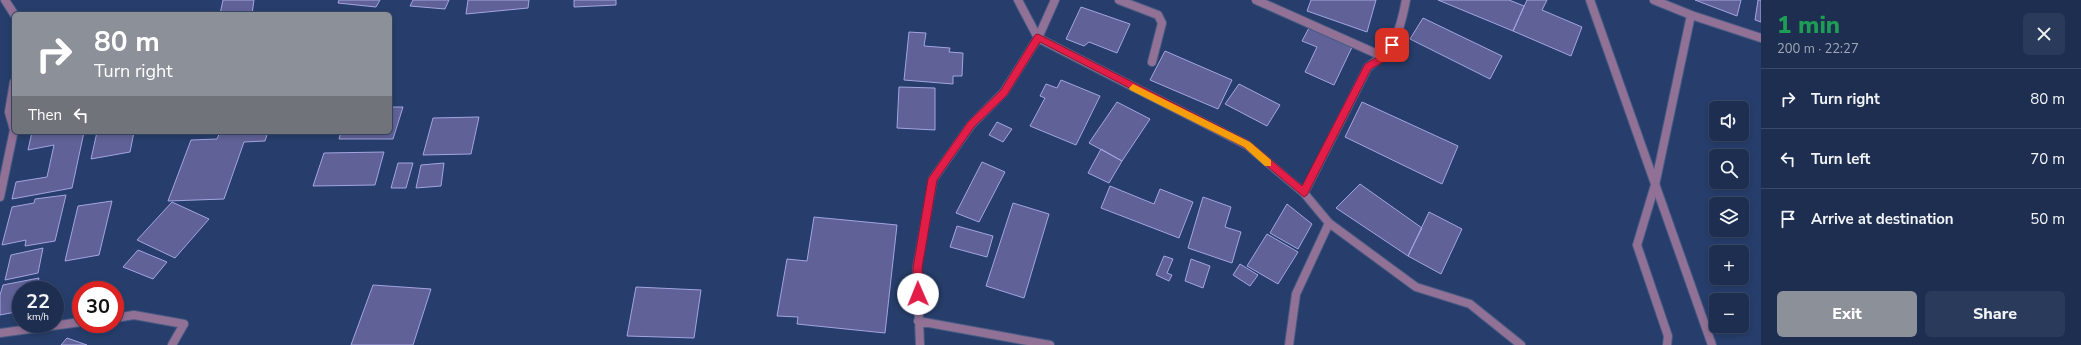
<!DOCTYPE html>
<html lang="en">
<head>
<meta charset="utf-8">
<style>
	:root { --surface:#1d2e51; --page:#2a3a5b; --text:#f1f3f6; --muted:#a0a8b7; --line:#3b4a68; --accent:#8c9099 }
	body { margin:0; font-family:"Nunito Sans",sans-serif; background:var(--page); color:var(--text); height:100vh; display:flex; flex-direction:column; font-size:15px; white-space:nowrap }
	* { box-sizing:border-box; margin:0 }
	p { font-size:13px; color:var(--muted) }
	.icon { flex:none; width:22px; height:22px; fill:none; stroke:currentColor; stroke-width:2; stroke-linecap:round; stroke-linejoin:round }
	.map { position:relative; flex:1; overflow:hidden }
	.drawer { display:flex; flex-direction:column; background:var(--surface); width:320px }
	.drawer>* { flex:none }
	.top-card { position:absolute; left:12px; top:12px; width:380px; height:122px; border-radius:6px; box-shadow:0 2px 6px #0003,0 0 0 1px var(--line); background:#8c9099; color:#fff; overflow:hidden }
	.tools { position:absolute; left:1709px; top:101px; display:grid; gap:8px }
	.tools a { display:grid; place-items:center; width:40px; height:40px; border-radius:6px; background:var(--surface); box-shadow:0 2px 6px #0003,0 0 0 1px var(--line); font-size:20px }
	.speed { position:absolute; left:12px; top:281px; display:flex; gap:8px; font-size:20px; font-weight:700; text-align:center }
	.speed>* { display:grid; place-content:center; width:52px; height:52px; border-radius:50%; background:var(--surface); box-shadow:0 2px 6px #0003,0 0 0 1px var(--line); line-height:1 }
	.speed small { font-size:10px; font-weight:400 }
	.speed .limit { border:6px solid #d22; background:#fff; color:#111 }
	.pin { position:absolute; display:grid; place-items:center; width:34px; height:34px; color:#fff; margin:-17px; border-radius:8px; box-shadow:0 2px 6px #0006 }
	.me { position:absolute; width:44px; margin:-22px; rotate:359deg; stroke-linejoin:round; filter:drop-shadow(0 0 3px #0008) }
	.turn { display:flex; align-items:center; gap:14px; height:84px; padding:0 16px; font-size:18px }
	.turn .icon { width:52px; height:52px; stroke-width:2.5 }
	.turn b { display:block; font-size:28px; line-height:34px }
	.then { display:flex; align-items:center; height:38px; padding:0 16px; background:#0003; gap:8px; font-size:15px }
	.round { display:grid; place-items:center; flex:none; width:42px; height:42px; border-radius:6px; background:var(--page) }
	.head { display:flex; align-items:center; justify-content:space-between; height:68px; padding:0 16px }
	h1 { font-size:24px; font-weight:800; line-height:30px; color:#1e9e55 }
	.button { display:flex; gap:8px; margin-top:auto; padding:8px 16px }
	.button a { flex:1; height:46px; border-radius:6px; background:var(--accent); color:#fff; font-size:16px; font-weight:800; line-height:46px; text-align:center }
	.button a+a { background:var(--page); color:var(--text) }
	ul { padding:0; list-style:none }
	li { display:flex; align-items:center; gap:12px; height:60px; padding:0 16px; border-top:1px solid var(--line) }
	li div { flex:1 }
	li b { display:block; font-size:15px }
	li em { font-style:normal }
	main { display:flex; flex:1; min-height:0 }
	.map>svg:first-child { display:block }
</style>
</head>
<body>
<main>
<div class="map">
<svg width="1761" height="345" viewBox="0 0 1761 345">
	<rect width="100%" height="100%" fill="#273e6c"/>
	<path fill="#606197" stroke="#a3a5e0" d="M223,0H254L252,14H220Z
		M339,0H380L376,7L338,3Z
		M413,0H449L445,9L410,6Z
		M468,0H529L528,8L466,14Z
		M574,0H616V5L574,7Z
		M1311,0H1376L1367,32L1307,11Z
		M1438,0H1509L1524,6L1513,31Z
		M1527,0H1547L1542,10L1582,27L1571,56L1513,31Z
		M1695,0H1741L1737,16Z
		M1758,0H1761V22L1755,20Z
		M1081,7L1130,24L1117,53L1089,42L1084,46L1066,39Z
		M1423,18L1502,56L1490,79L1410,39Z
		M1310,26L1353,45L1334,85L1305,72L1317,47L1302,41Z
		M909,32L926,33L924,46L950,48L949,52L963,53L962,76H953V84L904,80Z
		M1165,51L1232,80L1218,109L1150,80Z
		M1061,80L1100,96L1076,145L1030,126L1045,98L1040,96L1046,84L1057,88Z
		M1239,84L1280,105L1267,126L1225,104Z
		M899,87L935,88V130L897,128Z
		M1117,102L1150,119L1122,161L1089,143Z
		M1362,102L1458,146L1442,184L1345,137Z
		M390,107H403L393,139H339L341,132H390Z
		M479,117L471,154L423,155L433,118Z
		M997,122L1012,129L1003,142L989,135Z
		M32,132H84L72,188L12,199L16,182L47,177L54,145L28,150Z
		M97,132H134L130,152L91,159Z
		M220,132H268L265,141L244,142L224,199L168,201L191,140L217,139Z
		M1101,149L1122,161L1109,183L1088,173Z
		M384,152L375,185L313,186L324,153Z
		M982,162L1005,172L979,222L956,213Z
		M398,163H413L406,188H391Z
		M444,163L441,186L416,188L421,165Z
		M1360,184L1422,228L1408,256L1336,208Z
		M1110,186L1154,204L1160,189L1193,202L1179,238L1101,208Z
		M66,195L55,241L25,246L26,240L2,245L12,207L34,203L35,199Z
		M1203,197L1231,207L1225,227L1241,232L1232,263L1188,248Z
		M112,201L99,255L65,261L78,206Z
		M172,202L209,219L175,258L137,240Z
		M1013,203L1049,214L1024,298L986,286Z
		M1287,204L1312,224L1298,249L1270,233Z
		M1429,212L1462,229L1441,274L1408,256Z
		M814,217L897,225L885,333L797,324L798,317L777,316L787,259L807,261Z
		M957,226L993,236L987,257L950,247Z
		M1267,234L1298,252L1278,284L1247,266Z
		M43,248L38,273L5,280L11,255Z
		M138,250L167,262L153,279L123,267Z
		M1164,256L1173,259L1167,273L1172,275L1169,281L1156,275Z
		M1191,259L1210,266L1203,288L1185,281Z
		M1240,264L1258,275L1250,286L1233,275Z
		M39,278L36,290H21V311L0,315V295L3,285Z
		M373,285L431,289L413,345H351Z
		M636,287L701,290L694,338L627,336Z
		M67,338L87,345H61Z"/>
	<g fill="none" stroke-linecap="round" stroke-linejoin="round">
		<defs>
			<path id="minor" d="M5,0L14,14
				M1018,0L1038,38L1247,145L1304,193L1329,223L1416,287L1470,304L1521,345
				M1119,0L1158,15L1162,23L1152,62
				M1256,0L1384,57
				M1654,0L1691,15L1761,38
				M1304,193L1368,67C1396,48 1400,31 1406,0
				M0,197L14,130L9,112L14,82
				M115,318L134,315L184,324L172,345
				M918,321L1050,345
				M0,333L81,322
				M920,345L917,268L933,179L971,125L1004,92L1038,38L1055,0
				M1289,345L1296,294L1329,223
				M1667,345L1668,336L1637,245L1655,185L1691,15"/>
			<path id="tertiary" d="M1590,0L1712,345"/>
		</defs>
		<use href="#minor" stroke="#475b83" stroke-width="10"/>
		<use href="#tertiary" stroke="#475b83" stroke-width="10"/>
		<use href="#minor" stroke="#917195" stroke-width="8"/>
		<use href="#tertiary" stroke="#917195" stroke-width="8"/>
	</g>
	<path fill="#e11d48" stroke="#92132f" d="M1038,34L1250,142L1302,186L1365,64L1381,55L1389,42H1395L1396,45L1387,60L1371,69L1307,195L1304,197L1244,147L1040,42L1007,95L974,127L937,180L922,268L923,294L918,299L914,298L913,268L928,179L968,122L1001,90L1035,35Z"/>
	<path fill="#f59e0b" d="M1133,84L1250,142L1271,160V166H1265L1244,147L1130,90L1129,88Z"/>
</svg>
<div class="tools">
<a><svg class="icon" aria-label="sound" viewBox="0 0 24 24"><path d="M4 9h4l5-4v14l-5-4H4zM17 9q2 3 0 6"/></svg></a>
<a><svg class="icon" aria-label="search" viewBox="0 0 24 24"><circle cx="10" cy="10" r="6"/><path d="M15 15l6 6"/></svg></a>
<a><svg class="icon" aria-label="layers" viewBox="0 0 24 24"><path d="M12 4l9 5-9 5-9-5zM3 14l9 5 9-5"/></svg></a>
<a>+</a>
<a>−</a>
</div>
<div class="speed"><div>22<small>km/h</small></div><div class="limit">30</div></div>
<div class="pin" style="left:1392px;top:45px;background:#d93025"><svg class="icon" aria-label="arrive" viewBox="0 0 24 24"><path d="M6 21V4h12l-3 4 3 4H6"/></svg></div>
<svg class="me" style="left:918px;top:294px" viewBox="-20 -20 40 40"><circle r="19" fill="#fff"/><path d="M0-13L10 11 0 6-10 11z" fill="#e11d48"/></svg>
<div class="top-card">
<div class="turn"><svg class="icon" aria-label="right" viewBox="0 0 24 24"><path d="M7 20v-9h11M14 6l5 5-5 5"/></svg><div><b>80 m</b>Turn right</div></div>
<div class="then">Then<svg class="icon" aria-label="left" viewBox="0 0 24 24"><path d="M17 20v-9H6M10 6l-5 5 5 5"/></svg></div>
</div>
</div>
<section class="drawer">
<div class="head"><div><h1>1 min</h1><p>200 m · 22:27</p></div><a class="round"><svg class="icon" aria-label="close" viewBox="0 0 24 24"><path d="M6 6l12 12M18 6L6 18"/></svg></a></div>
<ul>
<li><svg class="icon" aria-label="right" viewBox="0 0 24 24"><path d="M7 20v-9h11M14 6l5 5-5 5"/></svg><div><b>Turn right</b></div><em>80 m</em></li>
<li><svg class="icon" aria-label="left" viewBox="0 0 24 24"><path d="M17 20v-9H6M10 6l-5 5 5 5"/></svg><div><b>Turn left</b></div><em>70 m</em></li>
<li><svg class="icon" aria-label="arrive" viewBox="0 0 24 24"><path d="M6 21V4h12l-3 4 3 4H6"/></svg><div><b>Arrive at destination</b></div><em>50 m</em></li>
</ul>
<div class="button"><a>Exit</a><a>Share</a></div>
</section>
</main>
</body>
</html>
